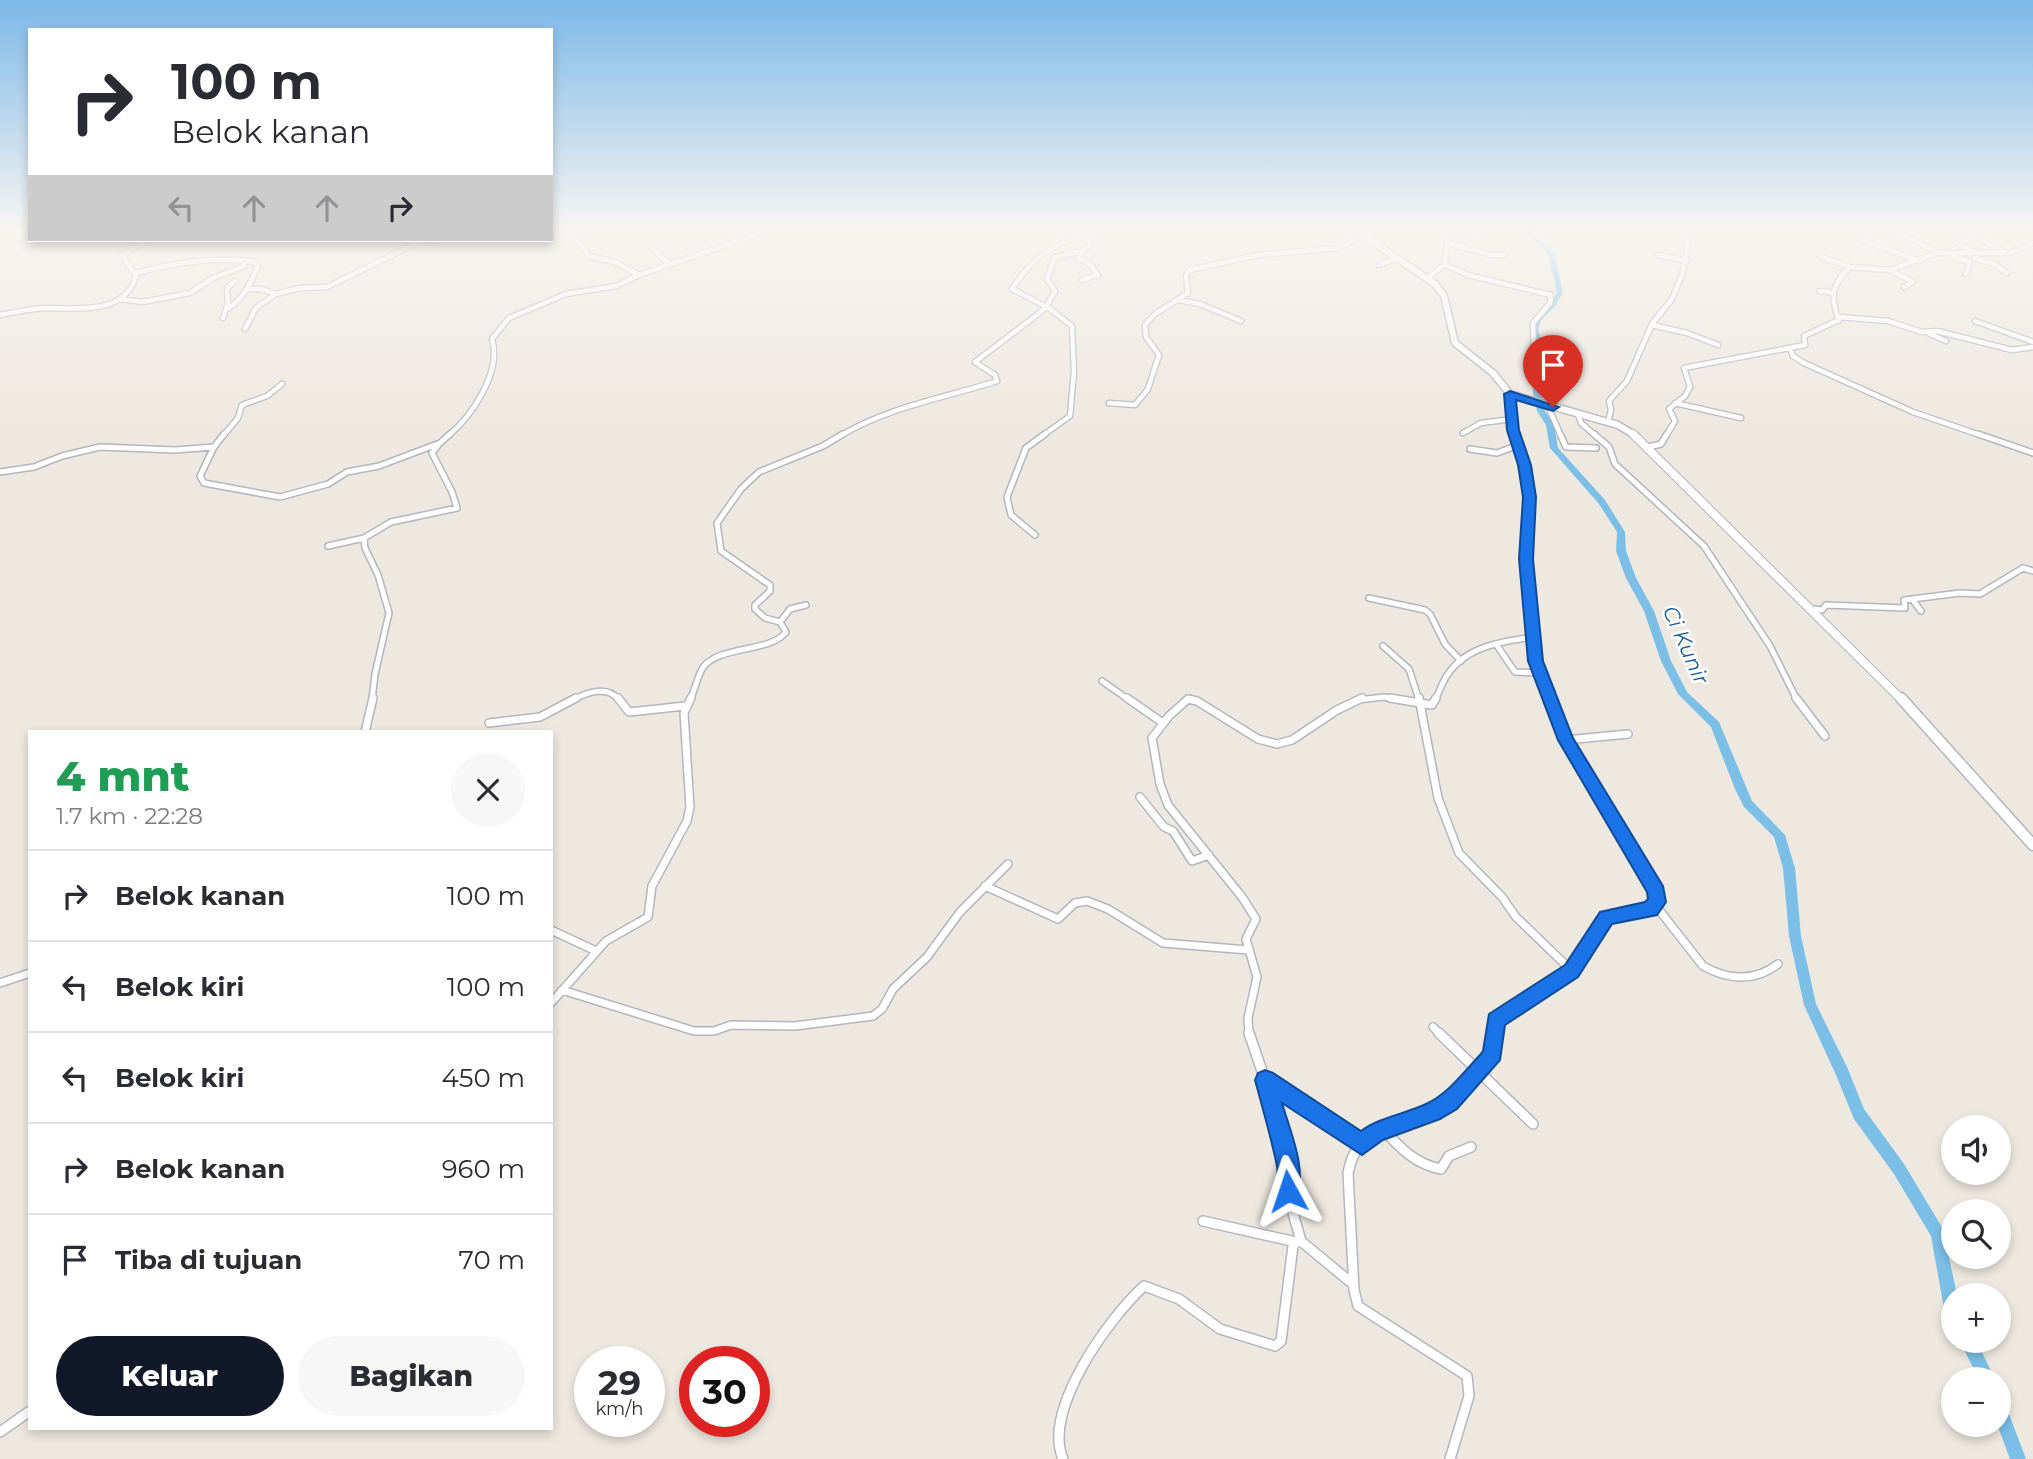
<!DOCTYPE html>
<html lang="id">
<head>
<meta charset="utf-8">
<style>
	:root { --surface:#fff; --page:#f7f7f7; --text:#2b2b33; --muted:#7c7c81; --line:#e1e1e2; --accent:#111827 }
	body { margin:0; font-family:Montserrat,sans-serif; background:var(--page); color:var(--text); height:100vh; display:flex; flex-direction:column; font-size:26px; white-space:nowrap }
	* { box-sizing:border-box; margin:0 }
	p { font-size:23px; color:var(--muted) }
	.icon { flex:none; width:38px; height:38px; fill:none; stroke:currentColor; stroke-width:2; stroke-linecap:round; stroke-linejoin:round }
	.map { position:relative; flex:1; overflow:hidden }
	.sheet { position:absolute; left:28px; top:730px; width:525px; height:700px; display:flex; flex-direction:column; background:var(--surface); border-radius:0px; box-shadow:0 4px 10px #0003 }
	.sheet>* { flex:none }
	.top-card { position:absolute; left:28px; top:28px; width:525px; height:214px; border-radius:0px; box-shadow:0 4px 10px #0003; background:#fff; color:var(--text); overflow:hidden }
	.buttons { position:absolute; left:1941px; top:1115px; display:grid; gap:14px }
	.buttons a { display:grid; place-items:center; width:70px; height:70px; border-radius:50%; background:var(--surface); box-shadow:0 4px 10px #0003; font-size:35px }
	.speed { position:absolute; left:574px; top:1346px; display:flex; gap:14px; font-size:35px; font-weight:700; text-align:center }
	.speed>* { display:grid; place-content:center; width:91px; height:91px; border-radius:50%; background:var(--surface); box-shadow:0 4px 10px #0003; line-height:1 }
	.speed small { font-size:18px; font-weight:400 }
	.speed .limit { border:10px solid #d22; background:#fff; color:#111 }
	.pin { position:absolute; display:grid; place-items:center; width:60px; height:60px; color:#fff; margin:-72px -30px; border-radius:50% 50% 50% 0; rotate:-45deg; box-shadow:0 0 7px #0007 }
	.pin .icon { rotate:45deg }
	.me { position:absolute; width:77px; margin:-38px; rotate:355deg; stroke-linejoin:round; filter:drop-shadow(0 0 5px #0008) }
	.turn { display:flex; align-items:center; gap:24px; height:147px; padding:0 28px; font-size:32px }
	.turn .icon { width:91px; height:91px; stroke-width:2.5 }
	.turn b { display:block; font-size:49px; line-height:60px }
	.lanes { display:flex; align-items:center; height:66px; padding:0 28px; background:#0003; justify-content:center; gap:35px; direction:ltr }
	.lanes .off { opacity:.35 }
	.round { display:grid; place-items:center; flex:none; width:74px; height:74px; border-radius:37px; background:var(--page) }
	.headline { display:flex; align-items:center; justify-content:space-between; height:119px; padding:0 28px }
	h1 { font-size:42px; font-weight:800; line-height:52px; color:#1e9e55 }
	.action { display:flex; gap:14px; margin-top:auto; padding:14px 28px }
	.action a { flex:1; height:80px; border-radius:42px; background:var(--accent); color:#fff; font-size:28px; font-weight:800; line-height:80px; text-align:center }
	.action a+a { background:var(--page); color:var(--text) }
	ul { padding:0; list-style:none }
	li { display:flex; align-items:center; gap:21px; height:91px; padding:0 28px; border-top:2px solid var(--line) }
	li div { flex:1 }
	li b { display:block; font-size:26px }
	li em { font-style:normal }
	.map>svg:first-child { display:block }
</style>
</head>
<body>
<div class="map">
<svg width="2033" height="1459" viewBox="0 0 2033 1459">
	<rect width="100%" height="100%" fill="#ede9e0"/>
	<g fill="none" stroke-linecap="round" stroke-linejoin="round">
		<path fill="#7bbfe7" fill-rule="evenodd" d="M1524,228H1530L1554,254L1563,292L1556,305L1541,320L1538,329L1542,344L1541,394L1545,411L1554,425L1558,448L1605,500L1625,532L1626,551L1636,578L1654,611L1671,661L1687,692L1719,722L1752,801L1785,835L1795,868L1801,936L1816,1004L1847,1067L1864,1109L1904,1164L1943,1229L1957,1295H1953V1322L1948,1319L1945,1314L1931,1236L1894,1174L1854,1119L1836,1075L1804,1005L1789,936L1783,868L1774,837L1744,807L1735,789L1711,727L1678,694L1661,661L1644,611L1626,578L1616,551L1617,532L1599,504L1550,448L1546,425L1537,411L1533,394L1534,344L1530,329L1535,317L1551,303L1557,292L1548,254Z
			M1959,1340H1976L1995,1379H1979Z
			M1998,1399L2004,1401L2026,1459H2010L1997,1424H1998Z"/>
		<defs>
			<path id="street-far3" d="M1892,228L1937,253
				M1958,228L2006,253
				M1448,229L1479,233
				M551,231L574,236L589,256L615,262L639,275L776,228
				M1362,234L1383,228
				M1862,240L1919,261
				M1447,243L1491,255H1505
				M1956,243L1976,253
				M653,249L670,265
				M1658,255L1687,261
				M1821,257L1850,267
				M1954,257L1970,262L1966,274
				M1975,258L1996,265L2007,273
				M1379,265L1398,258
				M1446,265L1468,275L1551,295L1550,303L1533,323L1534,356
				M1890,270L1913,282L1904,287
				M136,273C173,263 217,255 255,262L258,266C251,282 244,298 229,308
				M1428,278L1445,264L1448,228
				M1082,280L1098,275L1090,264L1079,258L1083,251
				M246,289H261L276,294L300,288L327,287L411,246L432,240
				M1820,291L1834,293
				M120,299L142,302L190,293L213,278L244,266L243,260
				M1178,300L1200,304L1241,321
				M0,315C15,312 29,309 44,308C75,308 125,316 136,276L122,255L148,240
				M1839,317L1888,321L1922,332L1937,331L2012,350L2033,347
				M223,318L228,303L227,288L235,281
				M1975,321L2033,342
				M1652,325L1687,333L1718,345
				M245,329L256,308L276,294
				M1928,333L1946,341
				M1790,349L1793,356L1804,363L1913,412L1983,436
				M1510,394L1515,436
				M1109,403L1135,405L1148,389L1159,355L1146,337L1145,325L1155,314L1188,293L1186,276L1189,270L1258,255L1339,248L1363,235
				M1675,403L1741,418
				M1548,406L1561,436
				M1578,414L1581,423L1596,436
				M1608,422L1611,410L1609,401L1627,381L1652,324L1672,299L1682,275L1688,247L1685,238L1676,228
				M1463,433L1481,423L1512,419
				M223,436L238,418L242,405L267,396L282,384
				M448,436C472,416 502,372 492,339L509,318L566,294L616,286L639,275
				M840,436C888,407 944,398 997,381L995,375L975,362L1037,315L1046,307L1055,291L1047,279L1055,257L1083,251L1090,244L1089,231L1093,228
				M1042,436L1070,416L1074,371L1072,326L1049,308L1012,289C1034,255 1052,246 1089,231
				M1666,436L1675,421L1669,409L1685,396L1690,387L1684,368L1805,345L1804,336L1839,320C1830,297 1831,285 1850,267L1890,270L1937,253H2009L2033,243"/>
			<path id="street-far2" d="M1514,434L1524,465L1529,497L1526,559L1535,661L1550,700
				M1560,434L1566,447L1596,448
				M1594,434L1609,447L1615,464L1704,546L1770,646L1797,700
				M1978,434L2033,453
				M214,447L224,434
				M1648,447L1661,444L1667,434
				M1470,449L1497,453L1516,446
				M0,472L34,467L62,456L100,447L175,450L214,447L200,476L204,483L280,497L328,484L347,472L379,466L440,443L450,434
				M1035,535L1011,515L1007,497L1026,448L1045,434
				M328,546L364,538
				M1369,598L1425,610L1430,614L1445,644L1461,661
				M1912,599L1921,611
				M1814,609L1822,610L1826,605L1905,608L1904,600L1960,593L1980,594L2023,568L2033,571
				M780,622L790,609L806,605
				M1496,644L1515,672L1539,673
				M1383,646L1409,669L1419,700
				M1102,681L1129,700
				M372,700L375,674L389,613L378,575L365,548L364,538L391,522L457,508L452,492L432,453L439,444
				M573,700C587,692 608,685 619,700
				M690,700C695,690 697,678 702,669C716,645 771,653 786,632L780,622L765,618L755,609V605L770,591V585L721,551L717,523L741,489L759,472L823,446L843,434
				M1187,700H1191
				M1358,700L1384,697L1401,700
				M1435,700C1440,691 1442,682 1448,674C1466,647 1502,641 1533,637"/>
			<path id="street-far1" d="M618,698L629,712L685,706
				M1127,698L1163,723
				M1390,698L1432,705L1436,698
				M1419,698L1438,798L1459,853L1502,897L1516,917L1572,971
				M1796,698L1825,736
				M489,723L540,717L576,698
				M365,732L373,698
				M1566,740L1628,734
				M1140,797L1164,827L1173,831L1192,861L1209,855
				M985,886L1058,919L1075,903L1087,901L1108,909L1163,943L1248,950
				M1656,906L1703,966C1728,980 1755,982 1778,964
				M551,930L596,951
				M0,983L30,973
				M562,990L694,1031H714L731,1025L795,1026L873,1016L882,1009L893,989L927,957L960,912L1008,864
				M551,1003L606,941L648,917L652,886L687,821L690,807L684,713L691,698
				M1433,1027L1441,1035
				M1249,1035L1248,1018L1257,977L1246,939L1256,919L1242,897L1168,805L1160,784L1152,738L1169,716L1188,699L1197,701L1258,739L1277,744L1292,740L1337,710L1362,698
				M1494,1035L1500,1016L1572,971L1606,917L1650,909L1656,906L1658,896L1566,740L1550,698"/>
			<path id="street" d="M1249,1033L1265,1080L1361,1144
				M1439,1033L1533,1124
				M1265,1080L1282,1138L1289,1173V1199L1301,1241
				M1383,1129C1400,1148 1415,1164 1441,1169L1449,1156L1471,1147
				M1203,1221L1296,1242
				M0,1432L30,1411
				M1063,1459C1042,1410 1109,1318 1144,1286L1179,1299L1220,1329L1275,1346L1281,1341L1293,1246L1296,1242H1302L1354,1285
				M1450,1459L1469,1396L1467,1376L1358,1306L1354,1290L1348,1173C1350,1164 1352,1155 1358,1148C1373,1129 1403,1125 1425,1115C1457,1102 1494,1069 1494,1033"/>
			<path id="secondary-far2" d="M1353,228L1435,284L1444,296L1455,343L1493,373L1510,394L1618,425L1636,436"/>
			<path id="secondary-far1" d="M1633,434L1902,700"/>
			<path id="secondary" d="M1901,698L2033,845"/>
		</defs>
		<use href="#street-far3" stroke="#b4b5bf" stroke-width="7"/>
		<use href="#street-far2" stroke="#b4b5bf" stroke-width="8"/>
		<use href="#street-far1" stroke="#b4b5bf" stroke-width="10"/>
		<use href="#street" stroke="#b4b5bf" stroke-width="12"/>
		<use href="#secondary-far2" stroke="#b4b5bf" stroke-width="9"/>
		<use href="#secondary-far1" stroke="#b4b5bf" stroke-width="10"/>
		<use href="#secondary" stroke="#b4b5bf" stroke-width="13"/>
		<use href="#street-far3" stroke="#fff" stroke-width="4.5"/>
		<use href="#street-far2" stroke="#fff" stroke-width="5"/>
		<use href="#street-far1" stroke="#fff" stroke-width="7"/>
		<use href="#street" stroke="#fff" stroke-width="9"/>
		<use href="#secondary-far2" stroke="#fff" stroke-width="6"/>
		<use href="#secondary-far1" stroke="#fff" stroke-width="8"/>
		<use href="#secondary" stroke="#fff" stroke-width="10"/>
	</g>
	<linearGradient id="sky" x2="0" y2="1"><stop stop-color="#7cb8e8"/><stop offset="0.53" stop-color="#f7f5f1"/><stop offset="1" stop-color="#f7f5f1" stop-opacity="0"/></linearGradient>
	<rect width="2033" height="432" fill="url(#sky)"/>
	<path fill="#1a73e8" stroke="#114b97" stroke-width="2" d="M1510,391L1559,407L1553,411L1516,400L1519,430L1531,465L1536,497L1533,559L1543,661L1573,738L1663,886L1666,902L1657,915L1612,924L1578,977L1505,1025L1500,1060L1457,1109L1440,1119L1383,1140L1362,1155L1282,1103C1290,1131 1308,1171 1296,1199L1288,1202L1281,1199C1276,1188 1279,1178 1277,1166C1271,1137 1263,1109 1255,1080L1258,1073L1265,1070L1273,1073L1361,1131C1380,1117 1405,1114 1426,1104C1448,1094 1463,1073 1479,1056L1483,1051L1489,1014L1565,965L1600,912L1645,902L1648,899L1647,892L1558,740L1528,661L1519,559L1523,497L1518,465L1507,430L1504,394Z"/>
	<g text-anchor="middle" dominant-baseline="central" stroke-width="5" stroke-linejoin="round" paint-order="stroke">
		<g font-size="21" font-style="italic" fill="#175d97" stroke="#fff">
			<text transform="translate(1686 645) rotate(66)">Ci Kunir</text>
		</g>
	</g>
</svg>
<div class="buttons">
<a><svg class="icon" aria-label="sound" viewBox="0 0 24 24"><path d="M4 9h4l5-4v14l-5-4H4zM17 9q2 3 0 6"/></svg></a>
<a><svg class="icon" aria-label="search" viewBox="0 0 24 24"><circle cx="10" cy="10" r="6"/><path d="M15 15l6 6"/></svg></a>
<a>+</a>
<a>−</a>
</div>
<div class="speed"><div>29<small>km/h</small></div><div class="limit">30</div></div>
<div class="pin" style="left:1553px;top:407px;background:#d93025"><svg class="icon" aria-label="arrive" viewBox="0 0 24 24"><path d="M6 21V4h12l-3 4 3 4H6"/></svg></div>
<svg class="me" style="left:1288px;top:1191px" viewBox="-20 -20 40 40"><path d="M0-17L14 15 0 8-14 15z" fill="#1a73e8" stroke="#fff" stroke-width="4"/></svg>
<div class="top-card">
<div class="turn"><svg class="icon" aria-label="right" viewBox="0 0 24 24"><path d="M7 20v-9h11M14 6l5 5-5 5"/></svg><div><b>100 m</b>Belok kanan</div></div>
<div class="lanes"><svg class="icon off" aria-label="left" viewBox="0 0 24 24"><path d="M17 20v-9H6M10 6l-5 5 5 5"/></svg><svg class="icon off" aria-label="ahead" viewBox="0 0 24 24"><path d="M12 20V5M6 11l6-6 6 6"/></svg><svg class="icon off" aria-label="ahead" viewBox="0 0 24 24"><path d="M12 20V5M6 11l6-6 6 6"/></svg><svg class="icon" aria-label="right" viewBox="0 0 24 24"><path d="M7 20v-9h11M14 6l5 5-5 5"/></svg></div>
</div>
<section class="sheet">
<div class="headline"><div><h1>4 mnt</h1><p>1.7 km · 22:28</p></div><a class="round"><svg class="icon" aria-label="close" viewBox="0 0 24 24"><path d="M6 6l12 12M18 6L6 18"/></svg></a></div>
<ul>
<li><svg class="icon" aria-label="right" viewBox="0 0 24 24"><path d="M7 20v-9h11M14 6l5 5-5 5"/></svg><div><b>Belok kanan</b></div><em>100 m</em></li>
<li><svg class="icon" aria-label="left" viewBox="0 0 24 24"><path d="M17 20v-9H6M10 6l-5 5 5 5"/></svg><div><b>Belok kiri</b></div><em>100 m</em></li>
<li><svg class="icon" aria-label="left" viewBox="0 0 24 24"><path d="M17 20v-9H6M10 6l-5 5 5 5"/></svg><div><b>Belok kiri</b></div><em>450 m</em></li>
<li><svg class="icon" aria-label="right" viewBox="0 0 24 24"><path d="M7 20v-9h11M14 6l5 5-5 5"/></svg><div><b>Belok kanan</b></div><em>960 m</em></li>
<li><svg class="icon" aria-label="arrive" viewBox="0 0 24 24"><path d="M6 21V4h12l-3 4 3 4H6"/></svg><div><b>Tiba di tujuan</b></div><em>70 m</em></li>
</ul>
<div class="action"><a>Keluar</a><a>Bagikan</a></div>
</section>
</div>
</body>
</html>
